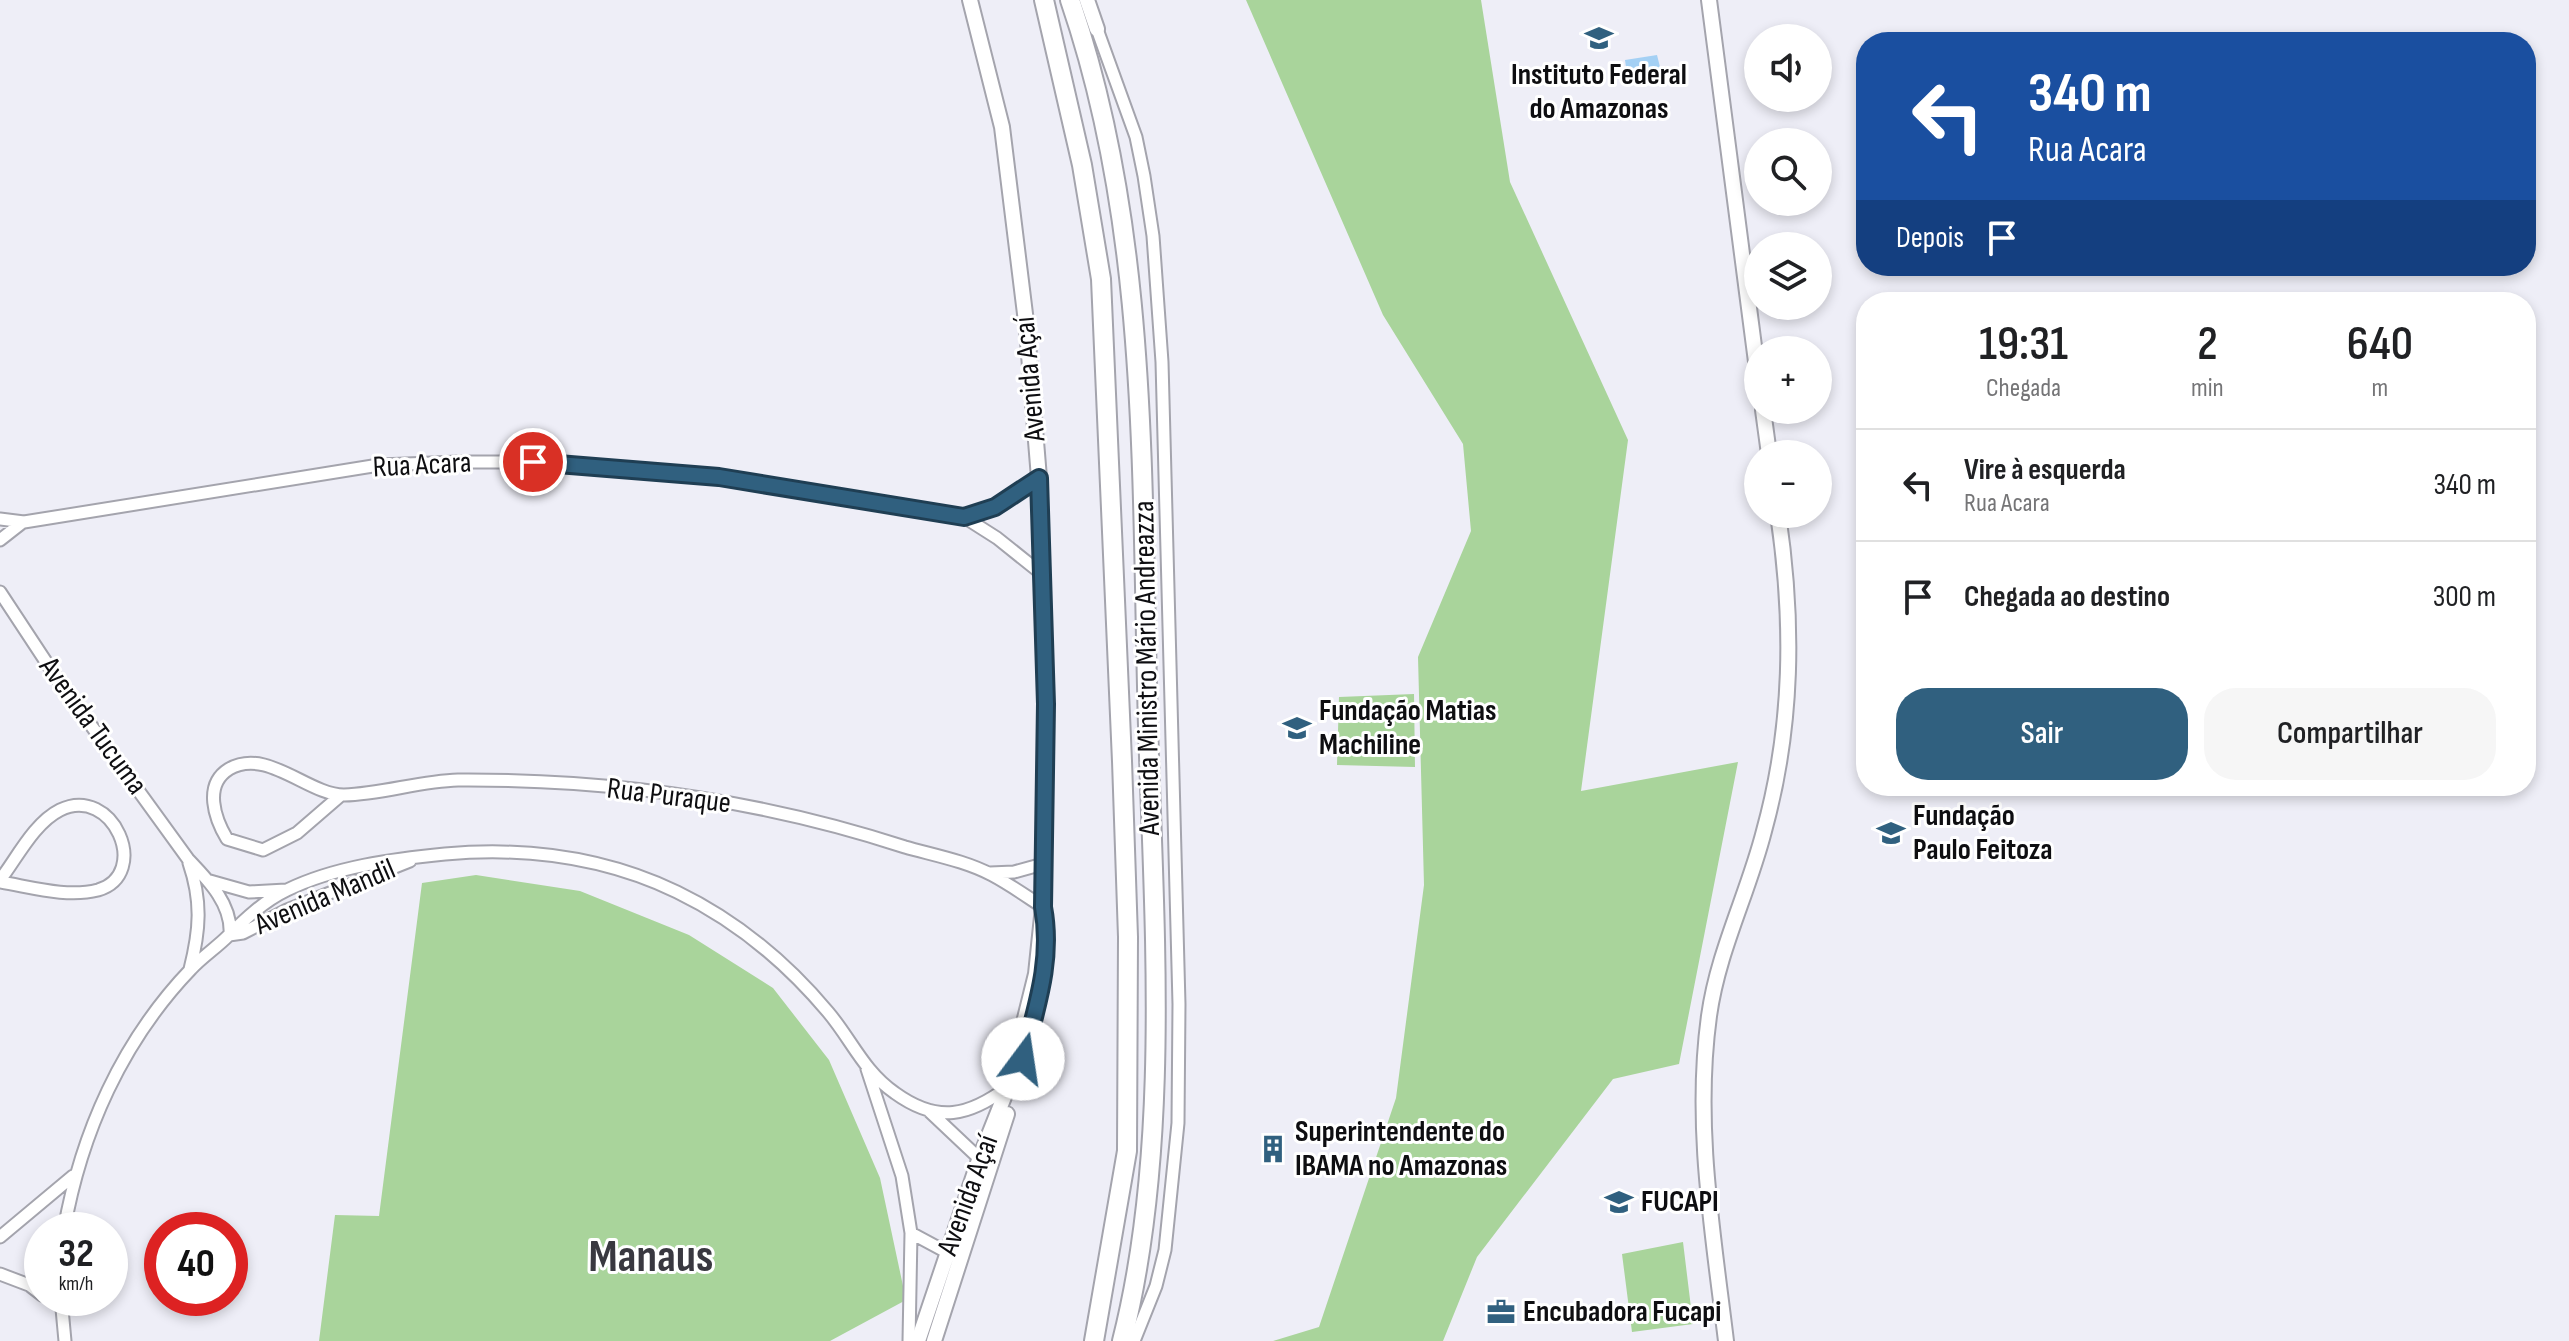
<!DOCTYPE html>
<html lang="pt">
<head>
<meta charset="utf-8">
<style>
	:root { --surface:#fff; --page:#f6f6f6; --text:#202124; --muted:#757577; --line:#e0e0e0; --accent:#30607f }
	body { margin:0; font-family:"Sofia Sans Condensed",sans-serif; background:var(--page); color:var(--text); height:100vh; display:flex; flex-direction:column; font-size:30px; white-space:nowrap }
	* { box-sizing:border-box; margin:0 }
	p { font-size:26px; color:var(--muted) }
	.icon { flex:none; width:44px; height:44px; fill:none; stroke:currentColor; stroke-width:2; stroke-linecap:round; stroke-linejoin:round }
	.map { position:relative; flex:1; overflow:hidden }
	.drawer { position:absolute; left:1856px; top:292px; width:680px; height:504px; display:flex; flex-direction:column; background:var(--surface); border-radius:32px; box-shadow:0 4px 12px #0003 }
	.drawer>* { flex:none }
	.top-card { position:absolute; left:1856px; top:32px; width:680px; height:244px; border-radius:32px; box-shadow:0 4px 12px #0003; background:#1a4fa0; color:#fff; overflow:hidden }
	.fabs { position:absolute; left:1744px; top:24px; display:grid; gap:16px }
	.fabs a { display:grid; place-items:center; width:88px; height:88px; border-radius:50%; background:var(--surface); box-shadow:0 4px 12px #0003; font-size:40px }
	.speed { position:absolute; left:24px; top:1212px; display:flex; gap:16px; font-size:40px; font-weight:700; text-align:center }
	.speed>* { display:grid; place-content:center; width:104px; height:104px; border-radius:50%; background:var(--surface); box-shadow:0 4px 12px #0003; line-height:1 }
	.speed small { font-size:20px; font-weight:400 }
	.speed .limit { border:12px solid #d22; background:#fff; color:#111 }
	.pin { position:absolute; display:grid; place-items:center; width:68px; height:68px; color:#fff; margin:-34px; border:4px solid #fff; border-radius:50%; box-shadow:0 2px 8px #0007 }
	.me { position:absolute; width:88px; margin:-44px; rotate:14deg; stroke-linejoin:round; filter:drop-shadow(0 0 6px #0008) }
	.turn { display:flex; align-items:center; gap:28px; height:168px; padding:0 40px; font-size:36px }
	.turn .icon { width:104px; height:104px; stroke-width:2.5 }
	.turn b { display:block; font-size:56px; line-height:68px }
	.then { display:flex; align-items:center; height:76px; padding:0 40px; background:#0003; gap:16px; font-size:30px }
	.eta { display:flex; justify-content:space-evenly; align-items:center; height:136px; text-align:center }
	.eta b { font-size:48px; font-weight:600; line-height:56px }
	.primary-button { display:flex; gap:16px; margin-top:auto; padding:16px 40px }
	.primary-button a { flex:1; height:92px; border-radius:32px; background:var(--accent); color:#fff; font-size:32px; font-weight:600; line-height:92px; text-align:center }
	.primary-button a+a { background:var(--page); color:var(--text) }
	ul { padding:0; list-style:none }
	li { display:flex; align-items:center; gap:24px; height:112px; padding:0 40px; border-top:2px solid var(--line) }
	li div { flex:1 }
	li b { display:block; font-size:30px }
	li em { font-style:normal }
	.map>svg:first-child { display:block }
</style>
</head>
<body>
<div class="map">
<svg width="2569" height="1341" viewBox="0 0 2569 1341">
	<rect width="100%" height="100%" fill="#eeeef7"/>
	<path fill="#a9d49b" d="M1246,0H1481L1510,182L1628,440L1581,791L1738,762L1679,1064L1613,1079L1477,1257L1443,1341H1273L1319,1327L1396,1098L1424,885L1418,657L1471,531L1463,444L1383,315Z
		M1414,694L1415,767L1337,765L1339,697Z
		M476,875L580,891L689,935L773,988L829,1060L880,1178L906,1300L830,1341H319L335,1215L379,1216L422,883Z
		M1683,1242L1693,1324L1632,1332L1622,1254Z"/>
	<path fill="#a4d0f4" d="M1657,55L1661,71L1627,74L1625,60Z"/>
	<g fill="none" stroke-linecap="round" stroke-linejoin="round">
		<defs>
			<path id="minor" d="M1097,29L1136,137L1144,176L1153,236L1162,362L1179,1004L1178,1123L1165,1250L1156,1286L1134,1341
				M964,517L995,507L1039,478
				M0,519L24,522L379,465L459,462H533L719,477L964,517L997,538L1042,574
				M0,540L23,522
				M0,592L56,677L188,859C208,880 232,904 230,934
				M341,795L297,833L263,850L227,839C215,819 203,785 229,769C267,747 308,795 344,795C382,794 420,781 458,780C610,779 761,800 905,847C933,855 966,861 992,875C1009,884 1026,896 1043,907
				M189,863C202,901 200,930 190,969
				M990,873L1014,872L1043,864
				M0,880C17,858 34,823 60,810C113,784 152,874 98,890C67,898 31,887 0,882
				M210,881L249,892L286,890
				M229,935L243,933L287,910L410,861
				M867,1069L902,1176L911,1233L909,1341
				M928,1110L982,1161
				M64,1230C81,1133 122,1041 191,969C202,957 216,948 228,936C245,919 264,901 287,890C334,867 393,859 445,854C524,847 604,857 677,892C735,920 786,962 828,1012C851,1039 864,1072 895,1093C938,1124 969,1116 1008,1087
				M911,1233L952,1255
				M0,1237L73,1176
				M0,1274L29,1285L42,1295
				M61,1298L65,1341"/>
			<path id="tertiary" d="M1087,0L1097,29
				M1709,0L1758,377
				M1763,410L1769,454
				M918,1341L979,1160L1008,1087L1036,974L1043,907L1046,704L1039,478L1027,330L1002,127L970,0
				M934,1341L1007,1114
				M1726,1341C1713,1233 1694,1125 1709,1016C1718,951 1748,894 1764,831C1793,726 1794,622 1778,514"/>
			<path id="primary" d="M1044,0L1082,165L1101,279L1122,761L1128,937L1127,1151L1094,1341
				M1070,0C1150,233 1141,483 1148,726C1154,924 1171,1148 1122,1341"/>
		</defs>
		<use href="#minor" stroke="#a4a4ad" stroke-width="15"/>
		<use href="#tertiary" stroke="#a4a4ad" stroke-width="18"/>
		<use href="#primary" stroke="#a4a4ad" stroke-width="22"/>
		<use href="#minor" stroke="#fff" stroke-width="11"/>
		<use href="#tertiary" stroke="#fff" stroke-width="14"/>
		<use href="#primary" stroke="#fff" stroke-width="18"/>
	</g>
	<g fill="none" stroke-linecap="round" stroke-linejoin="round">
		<defs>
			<path id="route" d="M533,462L719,477L964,517L995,507L1039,478L1046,704L1043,907C1053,960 1036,1008 1023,1059"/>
		</defs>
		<use href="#route" stroke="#1f3e53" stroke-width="20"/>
		<use href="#route" stroke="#30607f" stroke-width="14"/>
	</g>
	<defs>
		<symbol id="university-bare" viewBox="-9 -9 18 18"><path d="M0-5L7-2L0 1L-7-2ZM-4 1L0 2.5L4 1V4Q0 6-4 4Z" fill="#30607f" stroke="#fff" stroke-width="2.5" paint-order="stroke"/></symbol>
		<symbol id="school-bare" viewBox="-9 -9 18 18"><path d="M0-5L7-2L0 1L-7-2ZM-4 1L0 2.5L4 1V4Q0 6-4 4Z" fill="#30607f" stroke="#fff" stroke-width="2.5" paint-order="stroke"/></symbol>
		<symbol id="building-bare" viewBox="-9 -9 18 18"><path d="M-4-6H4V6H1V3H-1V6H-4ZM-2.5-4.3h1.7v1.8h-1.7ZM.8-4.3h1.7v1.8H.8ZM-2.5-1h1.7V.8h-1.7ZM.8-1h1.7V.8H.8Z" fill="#30607f" stroke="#fff" stroke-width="2.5" paint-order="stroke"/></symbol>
		<symbol id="office-bare" viewBox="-9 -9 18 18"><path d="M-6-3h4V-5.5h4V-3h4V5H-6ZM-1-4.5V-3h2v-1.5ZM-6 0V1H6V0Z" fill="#30607f" stroke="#fff" stroke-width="2.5" paint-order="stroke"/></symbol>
	</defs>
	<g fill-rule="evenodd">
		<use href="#university-bare" x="1579" y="18" width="40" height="40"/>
		<use href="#school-bare" x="1277" y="708" width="40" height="40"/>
		<use href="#school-bare" x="1871" y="813" width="40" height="40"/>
		<use href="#building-bare" x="1253" y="1129" width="40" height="40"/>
		<use href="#school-bare" x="1599" y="1182" width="40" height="40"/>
		<use href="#office-bare" x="1481" y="1292" width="40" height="40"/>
	</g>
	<g text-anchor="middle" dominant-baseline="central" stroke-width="6" stroke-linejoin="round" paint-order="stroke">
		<g font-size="30" font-weight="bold" fill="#0e0e11" stroke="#fff" text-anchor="start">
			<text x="1599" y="75" text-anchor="middle">Instituto Federal<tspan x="1599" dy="34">do Amazonas</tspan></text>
			<text x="1319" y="711">Fundação Matias<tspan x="1319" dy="34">Machiline</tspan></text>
			<text x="1913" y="816">Fundação<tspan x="1913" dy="34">Paulo Feitoza</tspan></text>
			<text x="1295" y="1132">Superintendente do<tspan x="1295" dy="34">IBAMA no Amazonas</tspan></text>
			<text x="1641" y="1202">FUCAPI</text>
			<text x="1523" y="1312">Encubadora Fucapi</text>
		</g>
		<g font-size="30" fill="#0e0e11" stroke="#fff">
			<text transform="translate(1030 379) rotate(-95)">Avenida Açaí</text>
			<text transform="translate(422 465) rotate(-3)">Rua Acara</text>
			<text transform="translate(1147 668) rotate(-91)">Avenida Ministro Mário Andreazza</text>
			<text transform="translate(93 726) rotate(54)">Avenida Tucuma</text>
			<text transform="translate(669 796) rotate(7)">Rua Puraque</text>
			<text transform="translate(325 897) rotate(-23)">Avenida Mandil</text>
			<text transform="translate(968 1195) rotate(-70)">Avenida Açaí</text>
		</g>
		<g font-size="46" font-weight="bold" fill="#393840" stroke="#fff">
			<text x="651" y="1257">Manaus</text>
		</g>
	</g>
</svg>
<div class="fabs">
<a><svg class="icon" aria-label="sound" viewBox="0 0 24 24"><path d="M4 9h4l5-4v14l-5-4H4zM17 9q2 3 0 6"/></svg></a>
<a><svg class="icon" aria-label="search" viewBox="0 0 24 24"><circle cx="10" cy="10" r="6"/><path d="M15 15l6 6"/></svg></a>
<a><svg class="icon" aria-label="layers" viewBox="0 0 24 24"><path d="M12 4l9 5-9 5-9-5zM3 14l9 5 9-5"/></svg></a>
<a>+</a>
<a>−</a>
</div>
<div class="speed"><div>32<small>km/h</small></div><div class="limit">40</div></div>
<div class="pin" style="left:533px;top:462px;background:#d93025"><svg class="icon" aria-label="arrive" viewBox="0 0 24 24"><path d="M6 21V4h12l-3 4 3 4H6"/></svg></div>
<svg class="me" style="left:1023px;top:1059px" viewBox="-20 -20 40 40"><circle r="19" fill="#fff"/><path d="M0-13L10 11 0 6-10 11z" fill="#30607f"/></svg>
<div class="top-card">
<div class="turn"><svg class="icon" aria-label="left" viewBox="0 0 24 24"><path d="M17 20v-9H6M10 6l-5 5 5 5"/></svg><div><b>340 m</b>Rua Acara</div></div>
<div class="then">Depois<svg class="icon" aria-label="arrive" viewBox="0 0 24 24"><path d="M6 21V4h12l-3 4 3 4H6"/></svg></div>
</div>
<section class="drawer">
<div class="eta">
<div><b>19:31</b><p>Chegada</p></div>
<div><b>2</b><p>min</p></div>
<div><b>640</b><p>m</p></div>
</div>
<ul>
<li><svg class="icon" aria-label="left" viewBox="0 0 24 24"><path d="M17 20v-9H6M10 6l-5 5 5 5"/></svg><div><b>Vire à esquerda</b><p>Rua Acara</p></div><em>340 m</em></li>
<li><svg class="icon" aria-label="arrive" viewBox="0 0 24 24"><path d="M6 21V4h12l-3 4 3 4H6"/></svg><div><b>Chegada ao destino</b></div><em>300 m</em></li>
</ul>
<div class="primary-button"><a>Sair</a><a>Compartilhar</a></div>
</section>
</div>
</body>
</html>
